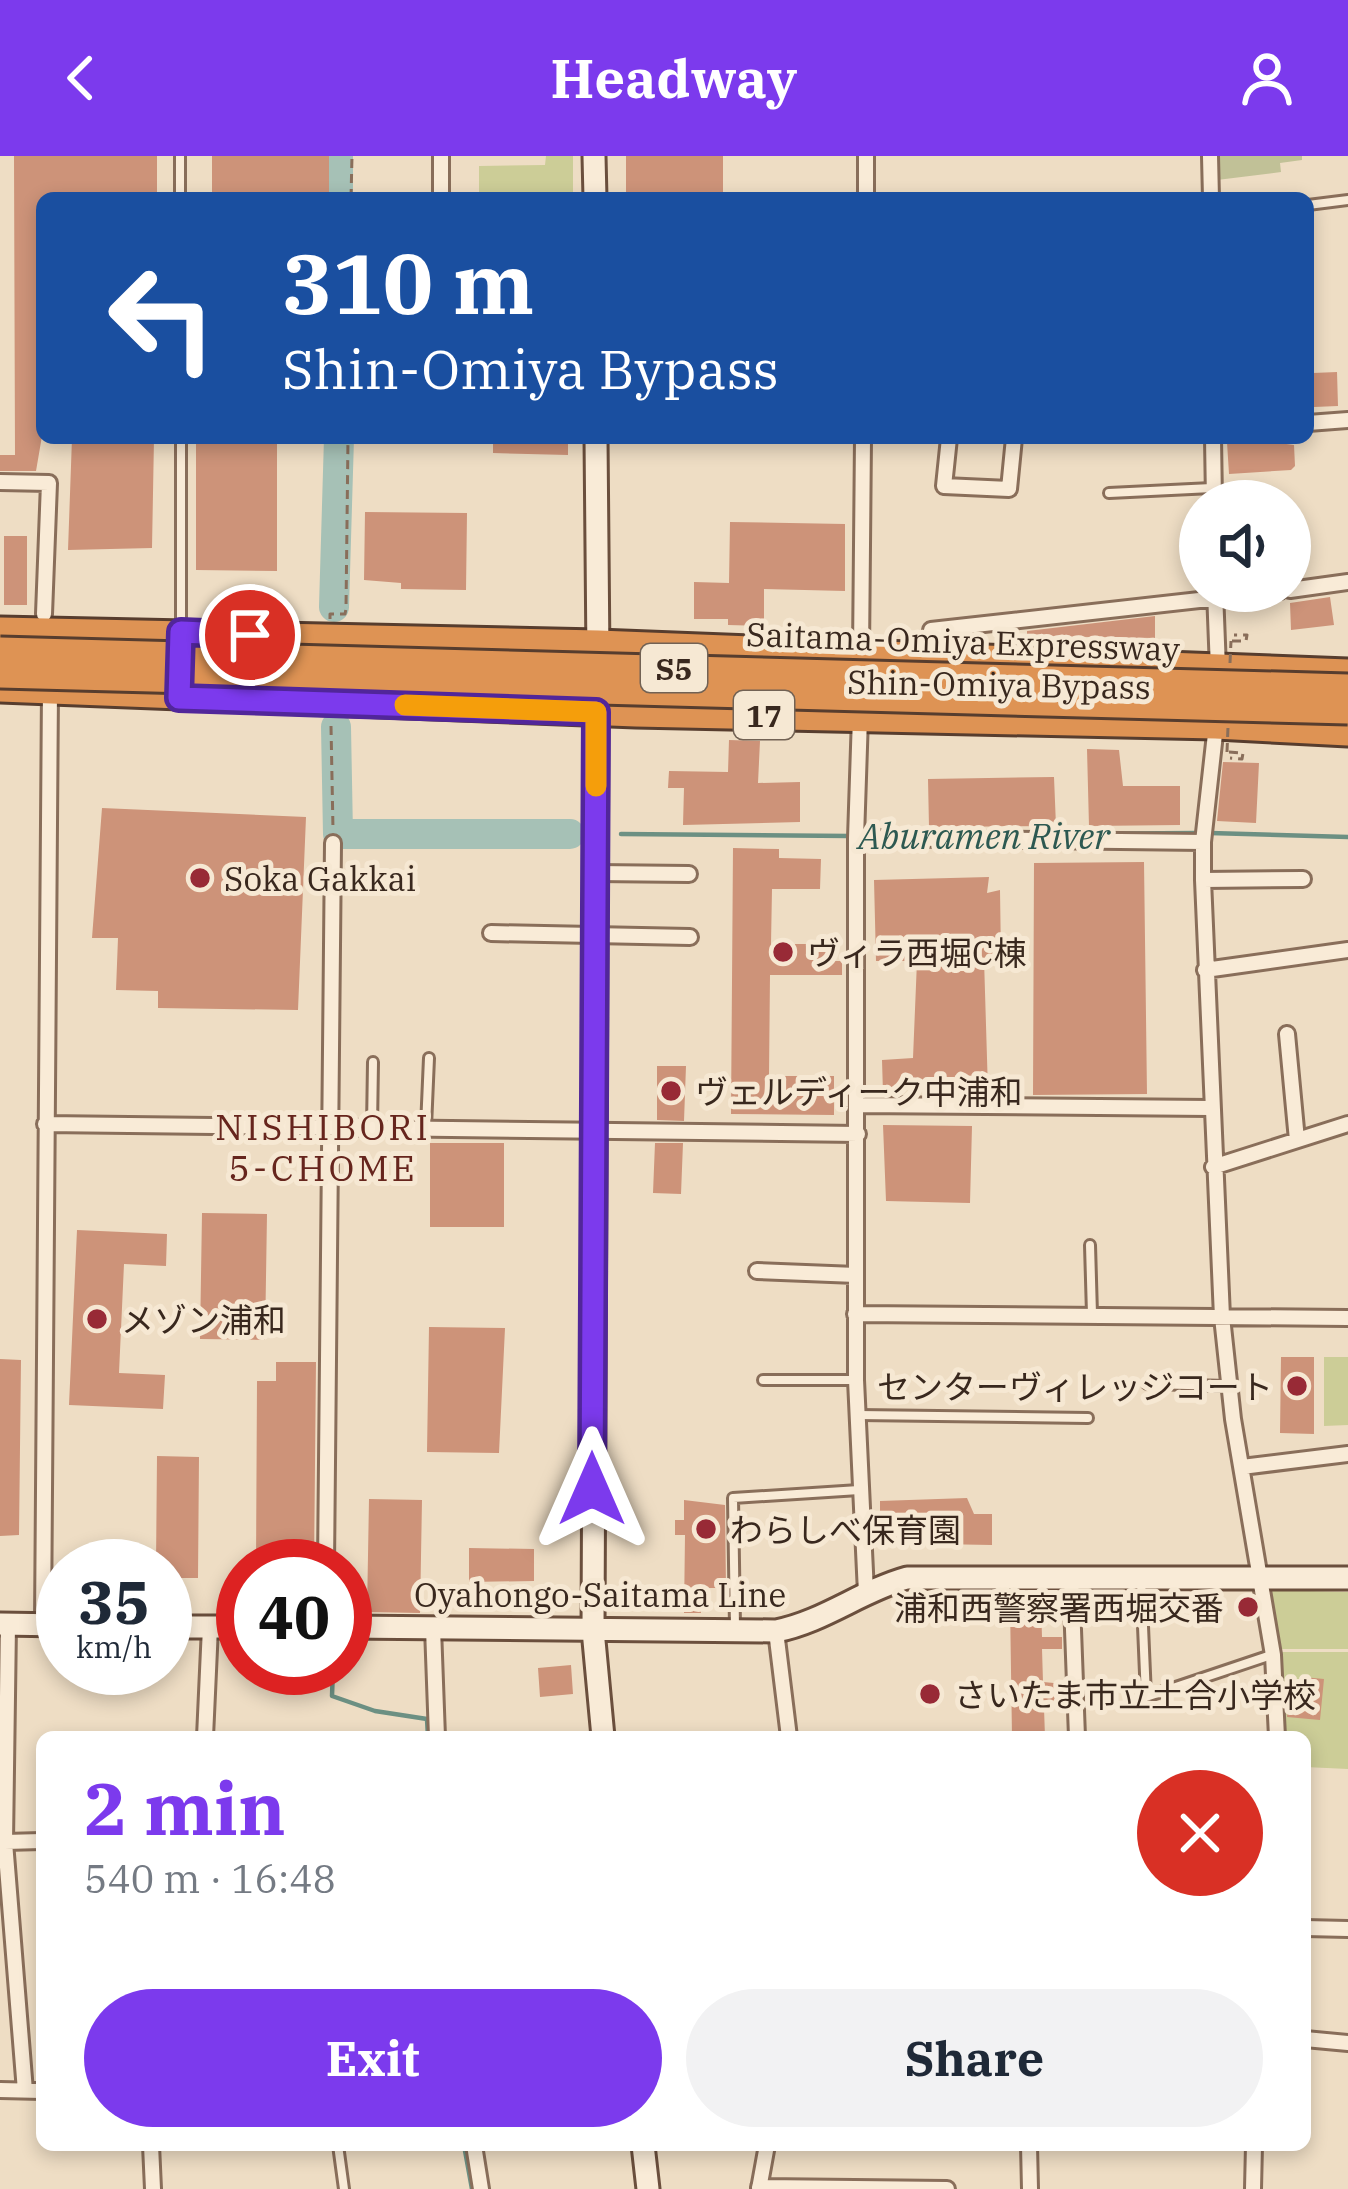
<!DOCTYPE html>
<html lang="en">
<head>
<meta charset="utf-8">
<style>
	:root { --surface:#fff; --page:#f2f2f3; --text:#1f2937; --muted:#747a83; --accent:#7c3aed }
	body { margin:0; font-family:"IBM Plex Serif","Noto Sans JP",serif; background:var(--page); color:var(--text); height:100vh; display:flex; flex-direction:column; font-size:45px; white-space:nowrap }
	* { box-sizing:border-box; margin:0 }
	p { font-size:39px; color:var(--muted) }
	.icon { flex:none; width:66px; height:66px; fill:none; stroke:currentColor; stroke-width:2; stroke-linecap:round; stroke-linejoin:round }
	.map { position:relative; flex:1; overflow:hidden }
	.drawer { position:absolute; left:36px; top:1575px; width:1275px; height:420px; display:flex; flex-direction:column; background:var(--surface); border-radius:18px; box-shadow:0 6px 18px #0003 }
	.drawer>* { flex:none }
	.top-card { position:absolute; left:36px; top:36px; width:1278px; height:252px; border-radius:18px; box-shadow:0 6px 18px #0003; background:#1a4fa0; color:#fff; overflow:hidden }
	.tools { position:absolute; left:1179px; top:324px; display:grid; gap:24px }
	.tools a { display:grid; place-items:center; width:132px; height:132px; border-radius:50%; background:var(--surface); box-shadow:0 6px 18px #0003; font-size:60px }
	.speed { position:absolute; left:36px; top:1383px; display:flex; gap:24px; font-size:60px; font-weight:700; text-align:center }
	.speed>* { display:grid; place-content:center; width:156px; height:156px; border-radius:50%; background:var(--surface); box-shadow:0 6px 18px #0003; line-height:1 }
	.speed small { font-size:30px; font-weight:400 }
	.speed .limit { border:18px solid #d22; background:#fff; color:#111 }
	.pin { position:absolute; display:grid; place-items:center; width:102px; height:102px; color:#fff; margin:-51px; border:6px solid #fff; border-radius:50%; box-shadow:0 3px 12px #0007 }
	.me { position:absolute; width:132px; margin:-66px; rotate:0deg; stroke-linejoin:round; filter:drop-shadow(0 0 9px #0008) }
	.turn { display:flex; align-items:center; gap:42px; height:252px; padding:0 48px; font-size:54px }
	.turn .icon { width:156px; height:156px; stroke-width:2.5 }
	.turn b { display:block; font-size:84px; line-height:102px }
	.round { display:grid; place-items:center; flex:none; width:126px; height:126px; border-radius:63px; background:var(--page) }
	.head { display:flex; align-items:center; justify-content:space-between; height:204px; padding:0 48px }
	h1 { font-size:72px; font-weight:800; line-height:90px; color:var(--accent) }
	.button { display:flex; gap:24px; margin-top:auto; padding:24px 48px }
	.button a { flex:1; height:138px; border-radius:72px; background:var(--accent); color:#fff; font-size:48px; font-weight:800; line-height:138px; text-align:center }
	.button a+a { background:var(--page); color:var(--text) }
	header { display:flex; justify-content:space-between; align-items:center; height:156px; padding:0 48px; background:var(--accent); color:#fff; font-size:54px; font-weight:800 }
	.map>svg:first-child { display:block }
</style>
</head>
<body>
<header><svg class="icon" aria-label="back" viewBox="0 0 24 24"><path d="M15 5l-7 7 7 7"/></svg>Headway<svg class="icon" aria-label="person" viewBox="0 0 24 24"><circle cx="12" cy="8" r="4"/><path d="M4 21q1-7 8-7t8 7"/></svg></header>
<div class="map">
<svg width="1348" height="2033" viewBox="0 0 1348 2033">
	<rect width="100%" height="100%" fill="#eeddc4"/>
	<path fill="#cccd97" d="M546,0H573V42H479V10L545,9Z
		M1324,1201H1348V1269L1324,1270Z
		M1270,1434L1348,1436V1493H1279Z
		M1278,1496H1348V1613L1305,1611V1581H1281Z"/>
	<path fill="#c1c197" d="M1217,0H1302V4L1280,7L1281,16L1217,24Z"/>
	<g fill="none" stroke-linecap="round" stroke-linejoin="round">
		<path stroke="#6c9083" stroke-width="4.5" d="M1210,677L1348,681
			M344,678V685
			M621,678L850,680
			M1048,678L1198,677
			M333,1512L332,1540L375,1555L427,1563L428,1581
			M464,1989L472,2033"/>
		<path stroke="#a6c1b6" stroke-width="30" d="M338,42V0
			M334,451L339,282
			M336,571L338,678H570"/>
	</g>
	<path fill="#cd9379" d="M14,0H157V42H42V280L36,315H0V299H15Z
		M212,0H329V42H212Z
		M626,0H723V42H626Z
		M1337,216L1338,250L1314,251L1313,217Z
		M72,282H154L152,392L68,394Z
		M196,282H277V415L196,414Z
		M493,282H568V299L493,297Z
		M1271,282V286L1294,289L1295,310L1291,314L1229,318L1227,286Z
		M365,356L467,357L466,434L401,433V427L364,424Z
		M730,366L845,368V435L764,433V470L728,469V463H694V426L729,427Z
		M4,380H27V449H4Z
		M1330,441L1334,469L1291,474L1290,447Z
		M1155,460V482L1027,480V475Z
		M729,584L760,585L758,627L800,626V666L683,669L684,632H668L669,615L728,616Z
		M1087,593L1119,594L1123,630H1180V669L1089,670Z
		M1223,606L1259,607L1256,667L1217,665Z
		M1054,621L1056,670L929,671L928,623Z
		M102,652L306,661L298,854L158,852V835L116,834L118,782H92Z
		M733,692L779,693V702L821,703L820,733H772L771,788H831V805H842V819H770L769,920H834V959L731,958Z
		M1144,706L1147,938L1033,939L1034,707Z
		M989,721L987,737L1000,734L1001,803H984L988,935L898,933V936L883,937L882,904L913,902L917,805H876L874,724Z
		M657,910H686L684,965L657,964Z
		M883,969L972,970L970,1047L886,1045Z
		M430,987H504V1071H430Z
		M655,987H683L681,1038L653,1037Z
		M202,1057L267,1058L265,1184L200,1183Z
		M77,1074L167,1078L166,1110L124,1108L119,1217L165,1219L163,1253L69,1249Z
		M429,1171L505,1172L499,1297L427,1296Z
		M1281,1201H1314V1278L1280,1277Z
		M0,1203L21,1204L19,1379L0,1380Z
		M276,1206H316L314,1410H256L257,1225H276Z
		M157,1300L199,1301L198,1422H165V1410H156Z
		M967,1342L974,1358H992V1389L880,1387V1345Z
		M369,1343L422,1344L420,1457L367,1456Z
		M684,1344L725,1349L726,1432H701V1457H684L685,1379H675V1364H684Z
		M91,1391H122L121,1410H91Z
		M469,1392L534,1393V1425L469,1426Z
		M1010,1448H1041L1042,1481H1062V1493H1042L1043,1526L1054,1527L1055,1552H1044L1045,1581H1012Z
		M571,1509L573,1538L540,1541L538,1512Z
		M1303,1521L1324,1523L1320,1564L1287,1561L1289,1533H1297Z"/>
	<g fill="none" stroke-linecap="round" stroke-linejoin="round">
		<defs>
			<path id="lane" d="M180,0V42
				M1308,49L1348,44
				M1109,337L1212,332
				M181,472V282
				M372,971L373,906
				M426,971L429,902
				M1090,1089L1092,1158
				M763,1224H856
				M1147,1228L1228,1230
				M858,1259L1088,1262
				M1141,1423L1146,1541L1271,1499
				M735,1471L733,1342L859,1334
				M338,1989L344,2033"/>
			<path id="street" d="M1210,0L1211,42
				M441,42V0
				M866,42V0
				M1308,267L1348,264
				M949,282L944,330L1009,333L1014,282
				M1213,282L1214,345
				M0,326L49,327L44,458
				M1290,434L1348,426
				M1215,435L1218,513
				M861,497L863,282
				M930,498L931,474L1280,435
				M860,561L856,682V1224L866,1437
				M1216,569L1203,686V724L1222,1161L1233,1263L1273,1499L1277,1581
				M856,682L1203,686
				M596,717L689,718
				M1203,724L1303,723
				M491,777L690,781
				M1205,814L1348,794
				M1287,878L1297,984
				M857,949L1210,952
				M45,968L858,978
				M1213,1011L1348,968
				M757,1115L856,1119
				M855,1158L1348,1162
				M1242,1311L1348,1298
				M326,1410L333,687
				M1071,1420L1077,1581
				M8,1468L5,1686L25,1935
				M43,1468L50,534
				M433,1472L437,1581
				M776,1475L789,1581
				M205,1581L210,1471
				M5,1686L42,1685
				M1305,1772L1348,1773
				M1305,1883L1348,1887
				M0,1934L42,1935
				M151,1989L153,2033
				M474,1989L481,2033
				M1029,1989L1030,2033
				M759,2031L947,2033
				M759,2033L767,1989
				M1253,2033L1254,1989"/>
			<path id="secondary" d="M594,0L595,42
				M596,282L598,501
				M597,544L593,1474L603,1581
				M0,1468L63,1469
				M165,1471H243
				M345,1471L776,1475C823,1466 861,1435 907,1422H1348
				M643,1989L648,2033"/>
			<path id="highway" d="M0,475L598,488L1348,517
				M0,532L636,557L1216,569L1348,576"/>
		</defs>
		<use href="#lane" stroke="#896e5a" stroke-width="14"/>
		<use href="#street" stroke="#896e5a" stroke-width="20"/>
		<use href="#secondary" stroke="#6b4f3d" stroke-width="27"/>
		<use href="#highway" stroke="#573d2e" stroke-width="33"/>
		<path stroke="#896e5a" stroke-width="3" stroke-dasharray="9 6" stroke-linecap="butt" d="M351,42L352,0
			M330,463V458H345L346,453L348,282
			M1232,485H1246L1247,479H1234
			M331,570L333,674
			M1229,596L1243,597L1242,603L1230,602"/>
		<use href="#lane" stroke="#f9ebd7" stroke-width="8"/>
		<use href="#street" stroke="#f9ebd7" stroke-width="14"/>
		<use href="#secondary" stroke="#f9ebd7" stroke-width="21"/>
		<use href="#highway" stroke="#de9354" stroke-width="27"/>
		<defs>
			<path id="highway-bridge" d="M0,495L1348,532
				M0,518L1348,554"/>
		</defs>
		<use href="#highway-bridge" stroke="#573d2e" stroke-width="33" stroke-linecap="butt"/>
		<path stroke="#896e5a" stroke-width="3" stroke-dasharray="9 6" stroke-linecap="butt" d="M1230,507L1231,485
			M1227,596L1228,571"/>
		<use href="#highway-bridge" stroke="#de9354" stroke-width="27"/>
	</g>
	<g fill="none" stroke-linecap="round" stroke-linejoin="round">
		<defs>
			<path id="route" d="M250,479L181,476L179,542L596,556L592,1333"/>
		</defs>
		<use href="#route" stroke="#51269a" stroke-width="30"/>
		<use href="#route" stroke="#7c3aed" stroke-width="21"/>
		<path stroke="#f59e0b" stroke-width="21" d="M405,549L596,556V630"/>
	</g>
	<g fill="#982a36" stroke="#f6e8d3" stroke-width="4.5">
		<circle cx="200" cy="722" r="12"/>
		<circle cx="783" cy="796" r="12"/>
		<circle cx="671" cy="935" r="12"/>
		<circle cx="97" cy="1163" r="12"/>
		<circle cx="1297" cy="1230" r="12"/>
		<circle cx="706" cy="1373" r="12"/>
		<circle cx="1248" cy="1451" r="12"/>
		<circle cx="930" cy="1538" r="12"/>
	</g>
	<g text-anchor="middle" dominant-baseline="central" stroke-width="10" stroke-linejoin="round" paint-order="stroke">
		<g fill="#f6e8d3" stroke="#726254" stroke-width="3">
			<rect x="641" y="488" width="66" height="48" rx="9"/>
			<rect x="734" y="535" width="60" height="48" rx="9"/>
		</g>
		<g font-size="30" font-weight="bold" fill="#39281e">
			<text x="674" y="512">S5</text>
			<text x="764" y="559">17</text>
		</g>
		<g font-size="33" fill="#39281e" stroke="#f6e8d3">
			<text transform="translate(963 485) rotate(2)">Saitama-Omiya Expressway</text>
			<text transform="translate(999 528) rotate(1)">Shin-Omiya Bypass</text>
			<text x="600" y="1438">Oyahongo-Saitama Line</text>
		</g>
		<g font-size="33" fill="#39281e" stroke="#f6e8d3" text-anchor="start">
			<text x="224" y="722">Soka Gakkai</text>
			<text x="807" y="796">ヴィラ西堀C棟</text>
			<text x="695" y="935">ヴェルディーク中浦和</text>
			<text x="121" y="1163">メゾン浦和</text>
			<text x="1273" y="1230" text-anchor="end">センターヴィレッジコート</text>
			<text x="730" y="1373">わらしべ保育園</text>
			<text x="1224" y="1451" text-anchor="end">浦和西警察署西堀交番</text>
			<text x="954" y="1538">さいたま市立土合小学校</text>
		</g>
		<g font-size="36" font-style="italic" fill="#2d5951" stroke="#f6e8d3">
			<text x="984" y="679">Aburamen River</text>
		</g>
		<g font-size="36" letter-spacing="3" fill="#66251d" stroke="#f6e8d3">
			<text x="323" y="970">NISHIBORI<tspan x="323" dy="41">5-CHOME</tspan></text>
		</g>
	</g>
</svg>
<div class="tools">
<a><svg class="icon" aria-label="sound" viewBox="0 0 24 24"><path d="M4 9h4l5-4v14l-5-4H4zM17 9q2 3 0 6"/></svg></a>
</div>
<div class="speed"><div>35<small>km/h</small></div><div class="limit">40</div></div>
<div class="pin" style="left:250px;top:479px;background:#d93025"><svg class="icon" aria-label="arrive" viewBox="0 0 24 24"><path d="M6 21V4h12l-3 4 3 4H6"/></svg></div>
<svg class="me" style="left:592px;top:1333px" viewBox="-20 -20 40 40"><path d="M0-17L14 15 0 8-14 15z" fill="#7c3aed" stroke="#fff" stroke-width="4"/></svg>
<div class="top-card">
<div class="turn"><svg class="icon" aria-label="left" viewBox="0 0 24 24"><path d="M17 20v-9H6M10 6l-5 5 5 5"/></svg><div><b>310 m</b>Shin-Omiya Bypass</div></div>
</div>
<section class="drawer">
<div class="head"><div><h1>2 min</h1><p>540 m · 16:48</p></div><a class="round" style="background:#d93025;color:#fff"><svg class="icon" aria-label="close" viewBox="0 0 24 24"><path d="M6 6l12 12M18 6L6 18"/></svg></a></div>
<div class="button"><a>Exit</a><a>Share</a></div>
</section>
</div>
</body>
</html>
